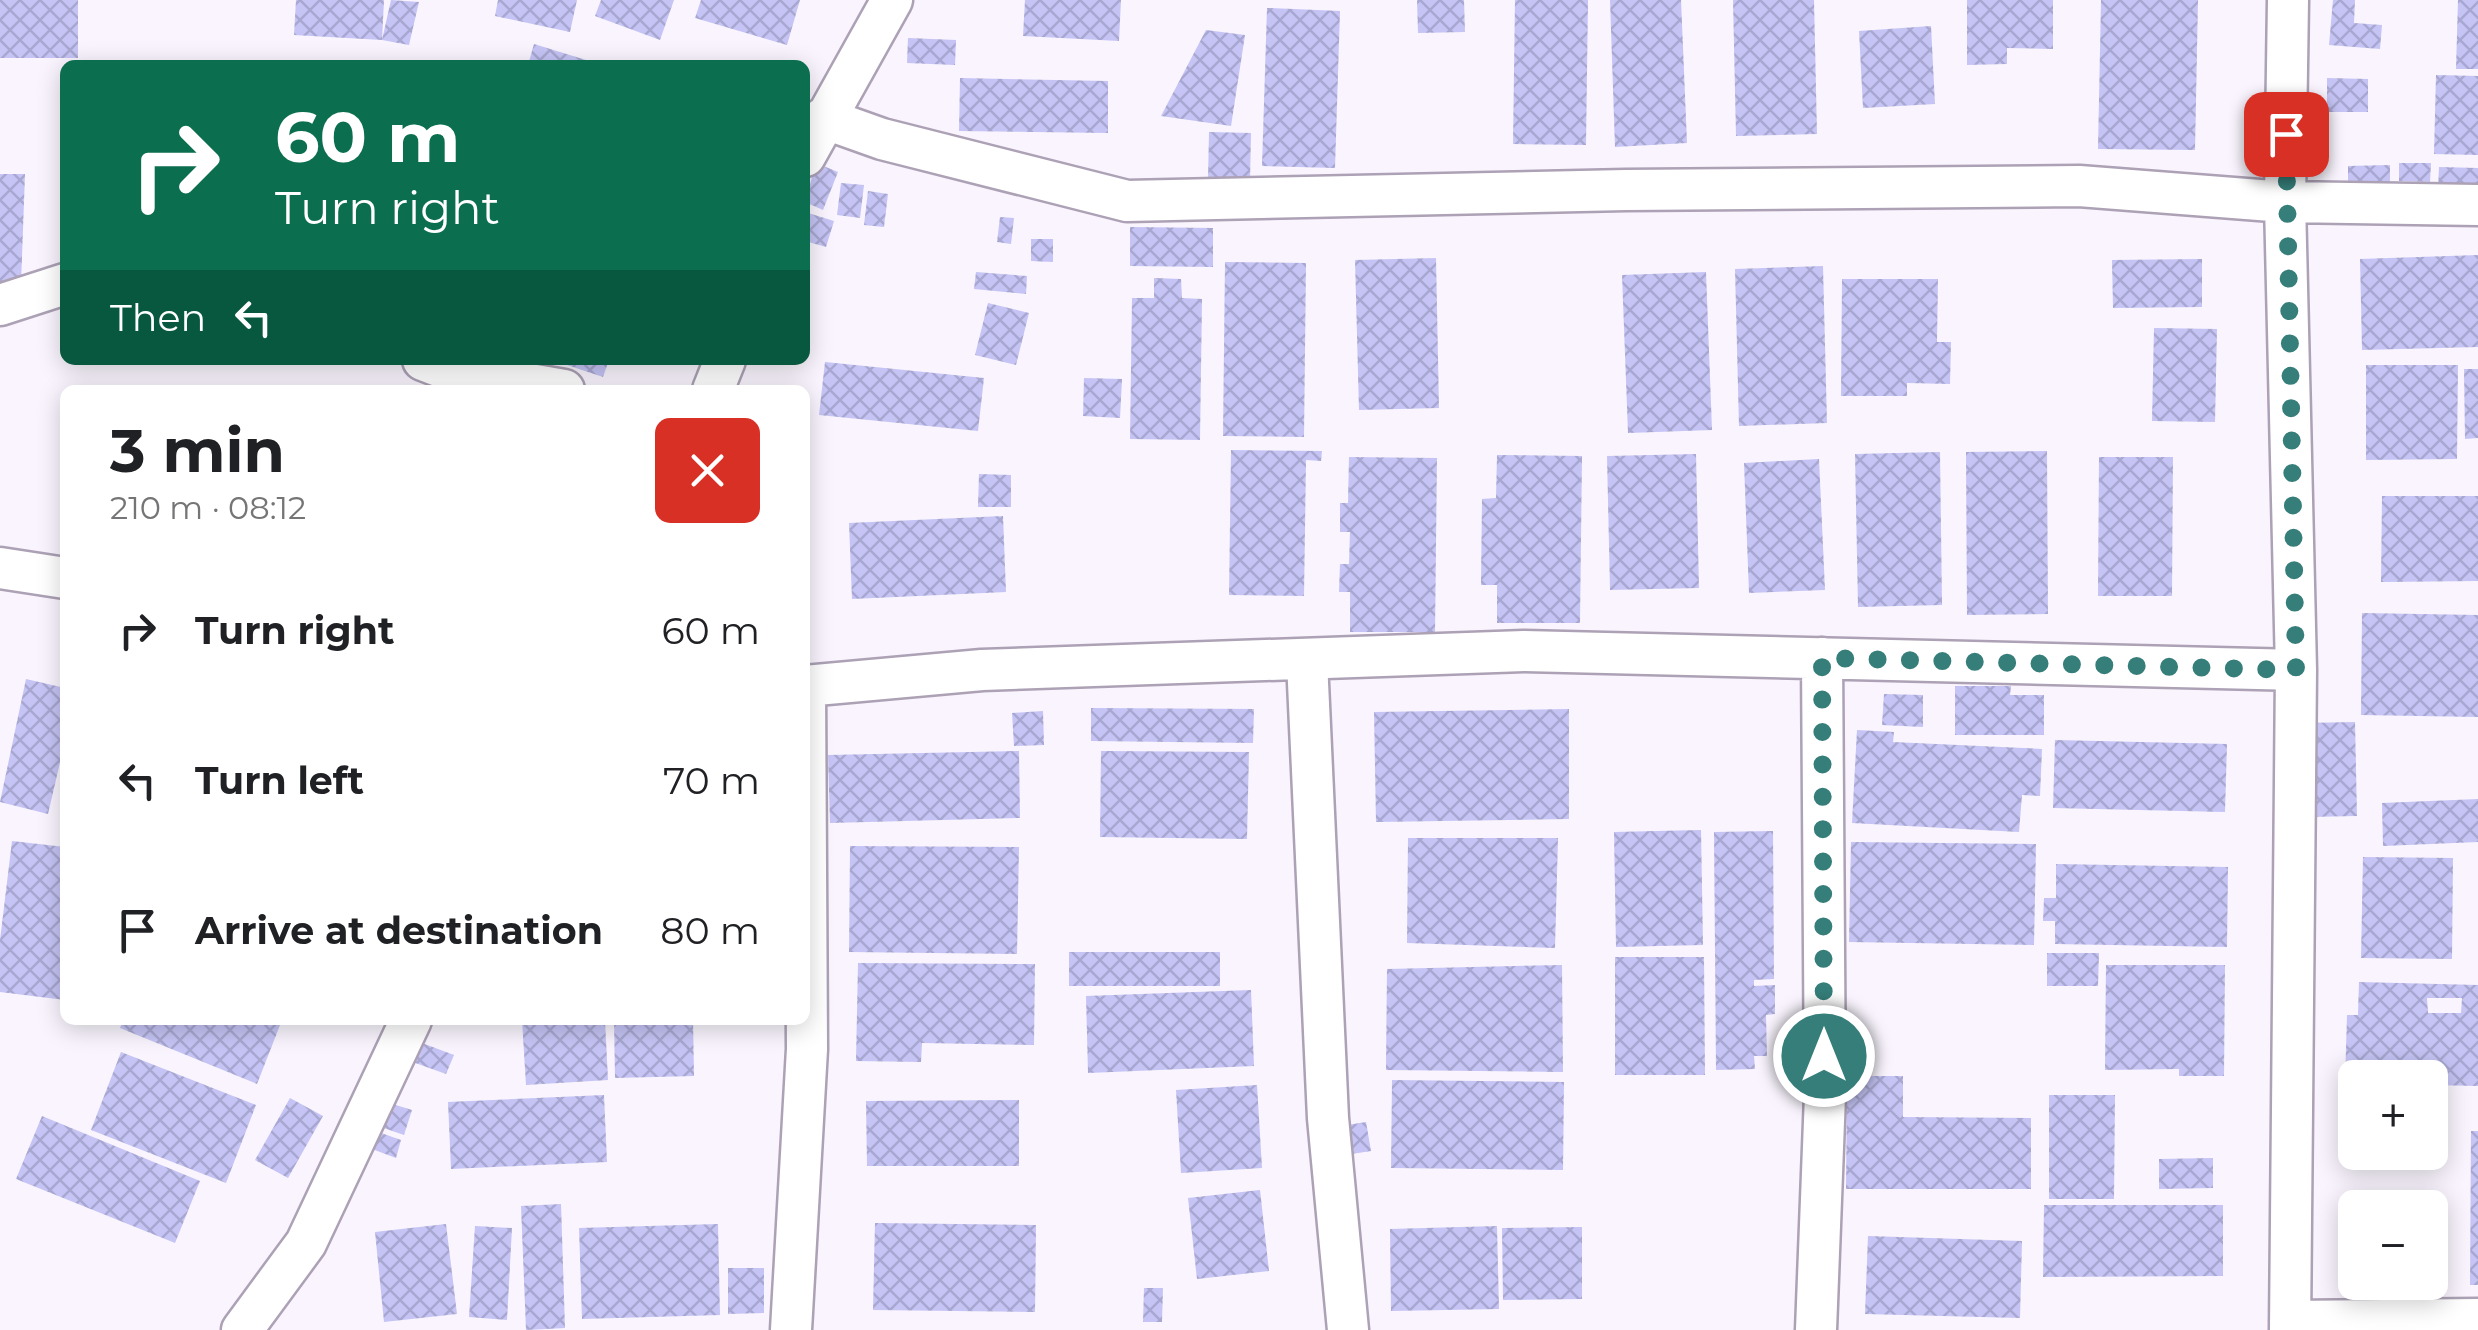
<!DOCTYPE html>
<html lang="en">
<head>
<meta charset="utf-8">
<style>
	:root { --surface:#fff; --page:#f2f2f2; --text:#202124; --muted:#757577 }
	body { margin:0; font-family:Montserrat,sans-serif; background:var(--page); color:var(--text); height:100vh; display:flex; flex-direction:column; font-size:38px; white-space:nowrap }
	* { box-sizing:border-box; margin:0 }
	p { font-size:32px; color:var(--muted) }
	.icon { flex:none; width:55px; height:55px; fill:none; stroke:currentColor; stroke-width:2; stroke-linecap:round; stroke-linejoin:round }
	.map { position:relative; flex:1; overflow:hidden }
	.panel { position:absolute; left:60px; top:385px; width:750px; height:640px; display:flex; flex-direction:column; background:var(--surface); border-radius:15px; box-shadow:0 5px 25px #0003 }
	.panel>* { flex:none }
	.hud { position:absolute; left:60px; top:60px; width:750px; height:305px; border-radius:15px; box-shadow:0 5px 25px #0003; background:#0b6e4f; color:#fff; overflow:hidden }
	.tools { position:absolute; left:2338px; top:1060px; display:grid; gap:20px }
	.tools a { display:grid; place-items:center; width:110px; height:110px; border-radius:15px; background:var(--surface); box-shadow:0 5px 25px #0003; font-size:50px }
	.pin { position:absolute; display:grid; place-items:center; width:85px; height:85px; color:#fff; margin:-42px; border-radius:20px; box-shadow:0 5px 15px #0006 }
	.me { position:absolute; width:110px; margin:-55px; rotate:0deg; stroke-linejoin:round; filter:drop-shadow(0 0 8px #0008) }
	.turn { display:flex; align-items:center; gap:35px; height:210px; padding:0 50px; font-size:45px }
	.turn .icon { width:130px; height:130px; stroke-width:2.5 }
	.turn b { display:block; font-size:70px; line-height:85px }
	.then { display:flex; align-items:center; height:95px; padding:0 50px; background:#0003; gap:20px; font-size:38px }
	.round { display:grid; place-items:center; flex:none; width:105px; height:105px; border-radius:15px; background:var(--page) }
	.overview { display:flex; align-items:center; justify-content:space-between; height:170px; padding:0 50px }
	h1 { font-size:60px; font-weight:700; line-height:75px }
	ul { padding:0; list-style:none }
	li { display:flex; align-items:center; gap:30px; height:150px; padding:0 50px }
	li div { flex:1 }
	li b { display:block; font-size:38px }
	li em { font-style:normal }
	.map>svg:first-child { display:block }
</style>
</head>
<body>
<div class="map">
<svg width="2478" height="1330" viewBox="0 0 2478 1330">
	<defs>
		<pattern id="building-cross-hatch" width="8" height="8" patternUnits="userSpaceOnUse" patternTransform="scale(2.5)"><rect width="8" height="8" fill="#c5c4f5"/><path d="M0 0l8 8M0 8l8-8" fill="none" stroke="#a8a7d1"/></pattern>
	</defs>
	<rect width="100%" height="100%" fill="#f9f4fd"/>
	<path fill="url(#building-cross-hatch)" fill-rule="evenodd" d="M0,0H78V58H0Z
		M296,0H384L382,40L294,35Z
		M391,0L419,2L409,45L382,40Z
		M498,0H577L570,32L495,16Z
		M601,0H674L660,40L595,16Z
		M701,0H800L787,45L695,18Z
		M1025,0H1121L1119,41L1023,36Z
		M1417,0H1464L1465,32L1418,33Z
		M1515,0H1588L1586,145L1513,144Z
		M1610,0H1681L1687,143L1615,147Z
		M1733,0H1814L1817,134L1736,136Z
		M1967,0H2053V49L2007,48V64L1967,65Z
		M2101,0H2198L2195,150L2098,149Z
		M2333,0H2355L2354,23L2382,25L2380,49L2329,45Z
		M2458,0H2478V69H2456Z
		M1267,8L1340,11L1335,168L1262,166Z
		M1931,26L1935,104L1863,108L1859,31Z
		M1206,30L1245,35L1231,126L1161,116Z
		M908,38L956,40L955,65L907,63Z
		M534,44L599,64V65H528Z
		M2436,75L2478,76V155L2434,154Z
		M960,78L1108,81V133L959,131Z
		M2327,78L2368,79V112H2327Z
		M1209,132L1251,133L1250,181L1208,180Z
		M816,163L838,172L823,210L805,202Z
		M2399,163H2431L2430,182L2399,181Z
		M2390,165V189L2348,190V166Z
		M2439,167L2478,168V193L2438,191Z
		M0,174H25L21,284L0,283Z
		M841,183L864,185L860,218L837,215Z
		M868,191L888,194L884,227L864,225Z
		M805,212L834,221L826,247L805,241Z
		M1000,217L1014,218L1011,244L997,242Z
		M1130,227L1213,228V267L1130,266Z
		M1031,239H1053V262L1031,261Z
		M2478,255V347L2362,350L2360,259Z
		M1436,258L1439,408L1359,410L1355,260Z
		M2202,259V307L2113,308L2112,260Z
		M1225,262L1306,263L1304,437L1223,436Z
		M1823,266L1827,423L1739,426L1735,269Z
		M976,272L1027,276L1026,294L974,289Z
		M1706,272L1712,430L1628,433L1622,275Z
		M1154,278L1181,279L1182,298L1202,299L1200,440L1130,439L1132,298H1154Z
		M1842,279H1938L1937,342H1951L1950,384L1907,383V396H1841Z
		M988,303L1029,313L1016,365L975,355Z
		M2154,328L2217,329L2215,422L2152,421Z
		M552,360H609L603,377Z
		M825,362L984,378L978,431L819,415Z
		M2366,365H2458L2457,459L2366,460Z
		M2464,369H2478V438L2465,439Z
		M1084,378L1122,379L1120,418L1083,416Z
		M1231,450L1322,451L1321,461L1306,460L1304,596L1229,595Z
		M2047,451L2048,614L1967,615L1966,452Z
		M1940,452L1942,605L1858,607L1855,454Z
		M1696,454L1699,588L1610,590L1607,456Z
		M1497,455L1582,456L1580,623H1497V585H1481L1482,499L1496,498Z
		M1349,457L1437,458L1435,632H1350V592H1339L1340,564H1349L1350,532H1340V503H1348Z
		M2099,457H2173L2172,596H2098Z
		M1819,459L1825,590L1749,593L1744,463Z
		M979,474L1011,475V507H978Z
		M2382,496H2478V581L2381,582Z
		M1003,516L1006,592L852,599L849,523Z
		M2362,613L2478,615V717L2361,715Z
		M26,679L65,688V741L48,814L0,802Z
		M1955,686H2011L2010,695H2044V735H1955Z
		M1884,694L1923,695V727L1882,725Z
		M1091,708L1254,709L1253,743L1091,741Z
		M1569,709V819L1376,822L1374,712Z
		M1043,711L1044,745L1014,746L1012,713Z
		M2355,722L2357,816L2307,817L2305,723Z
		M1857,730L1894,732L1893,742L2042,749L2040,796L2022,795L2019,832L1852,823Z
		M2055,740L2227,744L2225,812L2053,808Z
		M1019,751L1020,818L830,823L828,755Z
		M1101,751L1249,752L1247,839L1100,837Z
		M2478,799V842L2383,846L2382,803Z
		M1701,830L1703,945L1616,947L1614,832Z
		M1773,831L1774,979L1754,980V986L1775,985V1014L1766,1015L1767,1056H1754L1755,1069L1716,1070L1714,832Z
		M1408,838H1558L1555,948L1407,943Z
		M12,841L65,847V1000L0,992V940Z
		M1851,842L2036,844L2034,945L1849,942Z
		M850,846L1019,847L1017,954L849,952Z
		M2363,857L2453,858L2452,959L2361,958Z
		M2056,864L2228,867L2227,947L2055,944V921H2043L2044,898H2056Z
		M1069,952H1220V986H1069Z
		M2047,953H2099L2098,986H2047Z
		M1615,957H1704L1705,1075H1615Z
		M858,963L1035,964L1034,1045L922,1043L921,1062L856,1061Z
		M1562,965L1563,1072L1386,1070L1387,969Z
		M2106,965H2225L2224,1076H2179V1069L2105,1070Z
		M2359,982L2478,985V1086L2430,1085V1078H2355V1083H2345L2347,1015H2358ZM2427,998H2462L2461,1013H2428Z
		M1251,990L1254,1066L1088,1073L1086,996Z
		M123,1020H282L257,1084L120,1028Z
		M522,1020H605L608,1080L526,1085Z
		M614,1020H693L694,1076L615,1078Z
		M414,1040L454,1055L446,1074L407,1060Z
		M121,1052L256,1105L226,1183L91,1130Z
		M1847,1076H1903V1117L2031,1118V1189H1846Z
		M1392,1080L1564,1082L1563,1170L1391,1168Z
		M1257,1085L1262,1168L1181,1173L1176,1090Z
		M604,1095L607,1162L451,1169L448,1102Z
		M2049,1095H2115L2114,1199H2049Z
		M290,1098L323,1116L288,1178L255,1160Z
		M1019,1100V1166H867L866,1101Z
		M386,1102L412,1110L404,1135L378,1126Z
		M42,1116L200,1181L175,1243L16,1179Z
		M1366,1122L1371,1151L1345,1155L1341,1126Z
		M370,1129L401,1140L396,1158L364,1146Z
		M2471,1131H2478V1285H2470Z
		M2213,1158V1188L2159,1189V1159Z
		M1260,1190L1269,1271L1197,1279L1188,1198Z
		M561,1204L565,1328L526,1330L521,1206Z
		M2044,1205H2223V1276L2043,1277Z
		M875,1223L1036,1225L1035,1312L873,1310Z
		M446,1224L457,1314L384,1322L375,1232Z
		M718,1224L720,1315L582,1319L579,1228Z
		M475,1226L512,1228L507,1320L469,1317Z
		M1497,1226L1499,1309L1391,1311L1390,1229Z
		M1582,1227V1299L1503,1300L1502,1228Z
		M1868,1236L2022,1241L2020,1318L1865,1314Z
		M728,1268H764V1313L728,1314Z
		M1144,1288H1163L1162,1322H1143Z"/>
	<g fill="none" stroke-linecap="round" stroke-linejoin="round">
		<defs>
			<path id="street" d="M2288,0L2285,202L2296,670L2290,1330
				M823,118L882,139L1127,201L1626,190L2079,186L2285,202L2478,205
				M805,156L892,0
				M0,305L65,284
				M423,360L449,370L564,390
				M713,390L725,360
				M0,568L65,578
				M1307,661L1328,1118L1348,1330
				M805,686L982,670L1524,651L2296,670
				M2290,1321L2478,1319
				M242,1330L306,1243L411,1020
				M791,1330L807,1049L805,686
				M1816,1330L1825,1095L1822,658"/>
		</defs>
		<use href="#street" stroke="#aca1b5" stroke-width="45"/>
		<use href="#street" stroke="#fff" stroke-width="40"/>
	</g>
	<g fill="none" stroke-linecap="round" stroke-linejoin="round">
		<path stroke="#357e79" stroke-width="18" stroke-dasharray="0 32.4" d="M1824,1056L1822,658L2296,670L2286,134"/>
	</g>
</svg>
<div class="tools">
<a>+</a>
<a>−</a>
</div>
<div class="pin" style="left:2286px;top:134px;background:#d93025"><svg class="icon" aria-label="arrive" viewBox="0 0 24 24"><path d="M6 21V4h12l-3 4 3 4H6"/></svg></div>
<svg class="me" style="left:1824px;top:1056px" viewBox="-20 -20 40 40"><circle r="17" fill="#357e79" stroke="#fff" stroke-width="3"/><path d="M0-11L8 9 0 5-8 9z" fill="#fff"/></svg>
<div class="hud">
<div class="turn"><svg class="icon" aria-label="right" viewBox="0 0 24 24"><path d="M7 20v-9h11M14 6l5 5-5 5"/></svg><div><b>60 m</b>Turn right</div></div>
<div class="then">Then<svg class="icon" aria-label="left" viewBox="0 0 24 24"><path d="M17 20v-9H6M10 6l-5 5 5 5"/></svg></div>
</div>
<section class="panel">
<div class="overview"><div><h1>3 min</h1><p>210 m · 08:12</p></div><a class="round" style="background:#d93025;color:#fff"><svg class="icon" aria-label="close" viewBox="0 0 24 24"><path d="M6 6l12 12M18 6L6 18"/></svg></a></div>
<ul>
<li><svg class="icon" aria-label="right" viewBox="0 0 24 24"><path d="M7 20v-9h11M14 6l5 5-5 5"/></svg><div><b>Turn right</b></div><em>60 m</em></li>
<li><svg class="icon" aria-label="left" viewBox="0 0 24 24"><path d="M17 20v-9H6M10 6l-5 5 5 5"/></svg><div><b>Turn left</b></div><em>70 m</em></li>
<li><svg class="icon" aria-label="arrive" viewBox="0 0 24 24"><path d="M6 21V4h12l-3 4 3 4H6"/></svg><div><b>Arrive at destination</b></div><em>80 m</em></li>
</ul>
</section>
</div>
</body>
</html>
